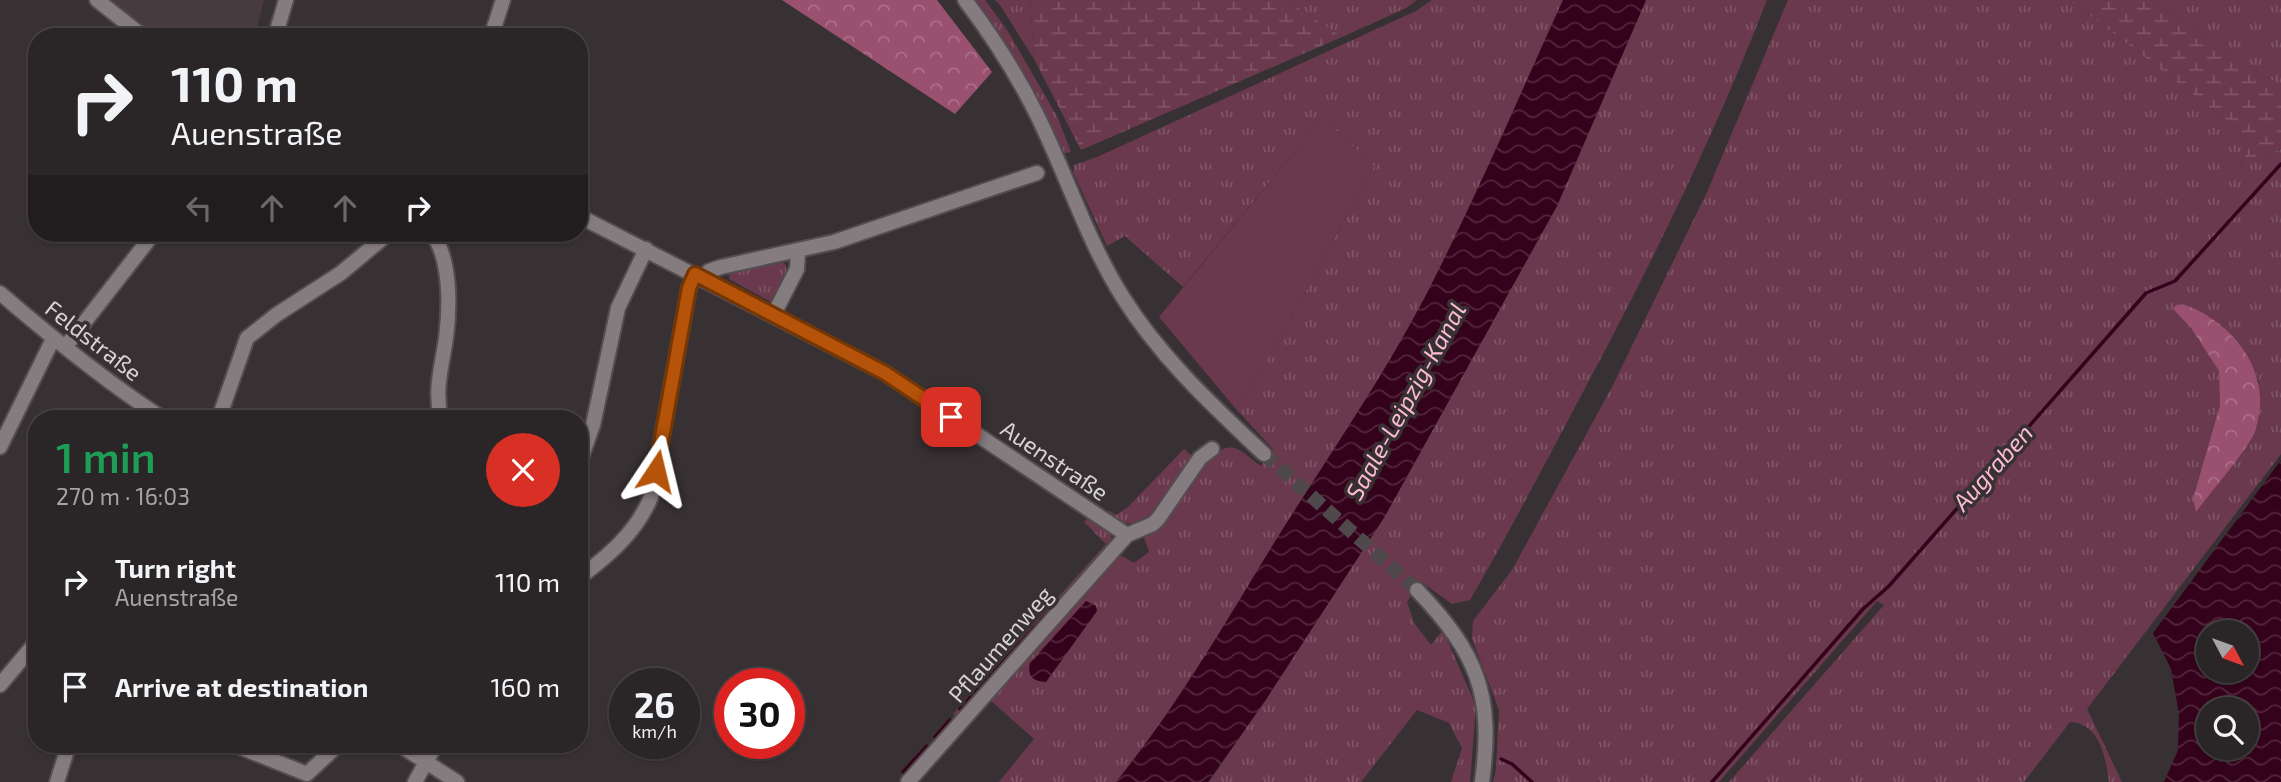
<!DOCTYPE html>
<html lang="en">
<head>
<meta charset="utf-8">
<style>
  body { margin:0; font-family:"Exo 2",sans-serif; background:#363133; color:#f1f3f6; height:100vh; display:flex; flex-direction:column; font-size:26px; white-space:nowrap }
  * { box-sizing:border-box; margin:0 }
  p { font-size:23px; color:#a5a5a7 }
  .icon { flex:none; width:38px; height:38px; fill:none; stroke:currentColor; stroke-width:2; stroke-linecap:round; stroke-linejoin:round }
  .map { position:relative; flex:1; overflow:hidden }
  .drawer { position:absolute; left:28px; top:410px; width:560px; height:343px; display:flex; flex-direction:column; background:#2a2527; border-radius:28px; box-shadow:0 2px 5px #0004,0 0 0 2px #464244 }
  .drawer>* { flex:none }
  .banner { position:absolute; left:28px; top:28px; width:560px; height:214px; border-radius:28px; box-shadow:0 2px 5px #0004,0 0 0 2px #464244; background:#2a2527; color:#f1f3f6; overflow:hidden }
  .needle { width:46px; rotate:131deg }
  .fabs { position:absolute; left:2196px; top:620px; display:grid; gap:14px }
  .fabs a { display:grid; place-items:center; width:63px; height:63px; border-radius:50%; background:#2a2527; box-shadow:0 2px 5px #0004,0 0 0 2px #464244; font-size:35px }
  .speed { position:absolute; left:609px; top:668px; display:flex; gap:14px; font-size:35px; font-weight:700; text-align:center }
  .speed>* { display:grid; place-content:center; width:91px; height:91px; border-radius:50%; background:#2a2527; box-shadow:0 2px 5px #0004,0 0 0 2px #464244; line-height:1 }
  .speed small { font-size:18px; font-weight:400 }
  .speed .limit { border:10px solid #d22; background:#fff; color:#111 }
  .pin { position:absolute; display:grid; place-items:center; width:60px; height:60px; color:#fff; margin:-30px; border-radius:14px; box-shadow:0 4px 10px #0006 }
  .me { position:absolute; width:77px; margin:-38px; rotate:10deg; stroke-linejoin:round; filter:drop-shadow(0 0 5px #0008) }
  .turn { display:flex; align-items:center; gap:24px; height:147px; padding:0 28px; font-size:32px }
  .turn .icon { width:91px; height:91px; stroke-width:2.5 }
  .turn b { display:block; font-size:49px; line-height:60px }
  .lanes { display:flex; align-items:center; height:66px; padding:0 28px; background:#0003; justify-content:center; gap:35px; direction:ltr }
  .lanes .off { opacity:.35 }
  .round { display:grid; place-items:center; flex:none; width:74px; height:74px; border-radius:37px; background:#363133 }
  .overview { display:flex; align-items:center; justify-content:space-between; height:119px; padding:0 28px }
  h1 { font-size:42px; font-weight:600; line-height:52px; color:#1e9e55 }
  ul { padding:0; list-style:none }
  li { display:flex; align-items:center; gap:21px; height:105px; padding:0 28px }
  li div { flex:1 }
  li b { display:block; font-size:26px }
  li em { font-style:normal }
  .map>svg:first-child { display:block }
</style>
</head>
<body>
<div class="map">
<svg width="2281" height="782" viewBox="0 0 2281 782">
  <defs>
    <pattern id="grass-tufts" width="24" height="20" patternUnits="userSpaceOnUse" patternTransform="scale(1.75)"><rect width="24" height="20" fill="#6a394d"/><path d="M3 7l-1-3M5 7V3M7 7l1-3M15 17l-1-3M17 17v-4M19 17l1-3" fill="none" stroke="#7f5566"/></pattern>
    <pattern id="forest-crowns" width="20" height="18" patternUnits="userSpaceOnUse" patternTransform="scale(1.75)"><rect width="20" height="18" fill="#9a506f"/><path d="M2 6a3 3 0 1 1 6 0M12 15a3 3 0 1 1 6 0" fill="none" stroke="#ac7089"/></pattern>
    <pattern id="wetland-marsh" width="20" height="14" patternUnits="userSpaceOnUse" patternTransform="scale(1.75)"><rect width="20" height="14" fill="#6a394d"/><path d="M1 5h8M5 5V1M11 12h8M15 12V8" fill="none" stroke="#7f5566"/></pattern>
    <pattern id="water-waves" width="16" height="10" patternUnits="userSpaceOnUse" patternTransform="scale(1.75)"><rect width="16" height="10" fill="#34021b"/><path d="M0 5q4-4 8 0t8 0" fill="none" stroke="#51263b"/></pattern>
  </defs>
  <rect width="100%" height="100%" fill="#383134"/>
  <path fill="#483b40" d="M101,0h163l-9,37h-106z"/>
  <path fill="url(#grass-tufts)" fill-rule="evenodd" d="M975,0h10l22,30 51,88 13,34 -9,2c-24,-54 -51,-106 -87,-154z
    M995,0h35l4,59 -34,-54z
    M1286,0h131l-11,8 -64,29z
    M1432,0h131c-45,99 -88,200 -138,297 -51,97 -115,185 -171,279 -43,71 -86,142 -138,206h-117l35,-43 -45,-40 125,-140 8,-3 12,7 15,-11 -5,-14 11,-8 50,-71c30,-21 32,-10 56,7l12,-17 -37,-40 44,-71 94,-172 -52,-48 -139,169 -58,-51 -18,10 -34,-74 1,-7 23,-8 319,-146z
    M1646,0h121c-52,134 -115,263 -183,390 -37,70 -74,141 -114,210l-18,4 -32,-23 -13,21 7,21 17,22 12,-15 33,76 -6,76h-19l11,-34 -13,-25 -32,-13 -56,72h-152l56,-81 120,-185 172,-310z
    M1788,0h282l168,129 9,20 -7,21 28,-17 13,-4v305l-194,255 35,73h-13c-3,-24 -9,-59 -39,-60l-46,60h-295l155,-177 -7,-4 -158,181h-226l3,-13 3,-59 -27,-71 1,-18 39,-51 100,-183 95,-195zM2183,304c38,14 62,41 76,78l-63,129 -3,-14 27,-92 -1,-34 -28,-43 -18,-19z
    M2151,0h130v85l-25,-14z
    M776,262l7,1 3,2 1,9 -16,28 -42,-23 1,-8z
    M1184,449l10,9 -47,64c-16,2 -31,4 -39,-12l8,5 12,-8z
    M1090,516l21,18 1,13 -154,171 -5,-4 153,-170 -22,-22z"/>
  <path fill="url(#forest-crowns)" d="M782,0h155l55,72 -37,42z
    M2183,304c46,16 87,63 75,115 -1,5 -2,11 -4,15 -13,24 -41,55 -58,78l-3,-14 27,-93 -1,-34 -28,-43 -18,-19 2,-3z"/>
  <path fill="url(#wetland-marsh)" d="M1030,0h256l56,37 -261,113 -47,-91z
    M2070,0h81l105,71 25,14v64l-13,4 -28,18 7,-22 -9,-20z"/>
  <path fill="#6a394d" d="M1322,118l52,48 -94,172 -44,71 -77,-92z"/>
  <path fill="url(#water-waves)" fill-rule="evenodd" d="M1563,0h83l-89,206 -172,310 -120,185 -57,81h-92c52,-64 95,-135 138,-206 56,-94 120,-182 171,-279 50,-97 93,-198 138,-297z
    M2281,460v322h-117l14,-32 1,-36 -8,-45 -18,-36zM2208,632h39v38h-39zM2208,709h39v38h-39z
    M1086,601l10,5 1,5 -51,71c-13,-1 -19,-5 -16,-19z"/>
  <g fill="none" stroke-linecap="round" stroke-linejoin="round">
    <path stroke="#34021b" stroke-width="3.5" d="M960,709l95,-104
      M935,737l15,-17
      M1501,759l11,5 20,18
      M903,772l24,-26
      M1712,782l151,-173 26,-23 257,-293 29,-12 106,-117"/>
    <path stroke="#50494c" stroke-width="14" stroke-dasharray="14 7" stroke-linecap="butt" d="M1264,454l153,136"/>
    <g stroke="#534d4f" stroke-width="18">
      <path id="minor" d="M97,0l47,37
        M965,0c28,37 53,76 73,117 29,59 49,123 84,179 38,61 90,109 142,158
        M275,37l11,-37
        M491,37l12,-37
        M579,216l306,157 242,162
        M432,233c19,27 18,73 14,105 -4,28 -12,52 -5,80
        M703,278l6,-7 12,-4 113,-25 203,-69
        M0,293c51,44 105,88 162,125
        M774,314l23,-45 1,-18
        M66,346l88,-113
        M219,418l28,-80 29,-23 65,-42 48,-40
        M0,447l53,-108
        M579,464l14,-39 25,-117 28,-59
        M579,578c30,-23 57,-45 72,-81l38,-209 6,-14
        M1417,590c60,63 77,104 65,192
        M0,685l37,-44
        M237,744v2l70,28 32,-30
        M398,744l59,38
        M57,782l12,-38
        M415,782l21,-38
        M908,782l219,-247 26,-11 5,-5 42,-61 12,-9"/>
    </g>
    <use href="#minor" stroke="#847c7f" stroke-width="14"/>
  </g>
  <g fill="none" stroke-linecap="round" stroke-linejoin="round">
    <g stroke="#753606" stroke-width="18">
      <path id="route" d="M656,471l33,-183 6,-14 190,99 66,44"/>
    </g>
    <use href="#route" stroke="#b45309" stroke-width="12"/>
  </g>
  <g text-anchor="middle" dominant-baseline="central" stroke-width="7" stroke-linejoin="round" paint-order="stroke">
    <g font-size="23" fill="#d8d4d5" stroke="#383134">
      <text transform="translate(94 340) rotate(38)">Feldstraße</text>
      <text transform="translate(1055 460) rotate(34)">Auenstraße</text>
      <text transform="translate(1000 644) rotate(-49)">Pflaumenweg</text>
    </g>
    <g font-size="24" font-style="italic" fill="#fdbbd3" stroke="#383134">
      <text transform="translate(1405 401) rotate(-61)">Saale-Leipzig-Kanal</text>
      <text transform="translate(1992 467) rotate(-48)">Augraben</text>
    </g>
  </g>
</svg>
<div class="fabs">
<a><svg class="needle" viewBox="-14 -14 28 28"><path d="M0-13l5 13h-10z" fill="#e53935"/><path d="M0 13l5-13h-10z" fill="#a5a5a7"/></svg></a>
<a><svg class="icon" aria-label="search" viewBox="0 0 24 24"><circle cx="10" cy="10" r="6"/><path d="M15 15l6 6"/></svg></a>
</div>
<div class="speed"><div>26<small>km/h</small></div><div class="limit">30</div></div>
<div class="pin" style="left:951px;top:417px;background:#d93025"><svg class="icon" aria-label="arrive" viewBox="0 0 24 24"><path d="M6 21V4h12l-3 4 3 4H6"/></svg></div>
<svg class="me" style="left:656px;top:471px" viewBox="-20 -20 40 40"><path d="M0-17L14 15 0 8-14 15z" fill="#b45309" stroke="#fff" stroke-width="4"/></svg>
<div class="banner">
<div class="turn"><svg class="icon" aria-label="right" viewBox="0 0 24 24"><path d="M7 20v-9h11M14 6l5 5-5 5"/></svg><div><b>110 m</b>Auenstraße</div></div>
<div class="lanes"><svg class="icon off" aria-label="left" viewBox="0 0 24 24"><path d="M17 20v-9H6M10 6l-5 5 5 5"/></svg><svg class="icon off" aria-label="ahead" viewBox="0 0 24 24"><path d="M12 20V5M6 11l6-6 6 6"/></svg><svg class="icon off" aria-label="ahead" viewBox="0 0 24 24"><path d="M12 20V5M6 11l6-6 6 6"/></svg><svg class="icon" aria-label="right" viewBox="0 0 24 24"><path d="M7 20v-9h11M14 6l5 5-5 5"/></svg></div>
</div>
<section class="drawer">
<div class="overview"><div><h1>1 min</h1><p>270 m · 16:03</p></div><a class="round" style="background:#d93025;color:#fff"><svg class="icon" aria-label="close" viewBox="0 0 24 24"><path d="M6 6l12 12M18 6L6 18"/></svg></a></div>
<ul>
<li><svg class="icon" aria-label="right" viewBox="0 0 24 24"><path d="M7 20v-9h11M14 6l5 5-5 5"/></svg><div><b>Turn right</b><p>Auenstraße</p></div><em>110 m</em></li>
<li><svg class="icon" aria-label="arrive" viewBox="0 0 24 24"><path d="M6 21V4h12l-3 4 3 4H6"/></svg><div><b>Arrive at destination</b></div><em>160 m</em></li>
</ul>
</section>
</div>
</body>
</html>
